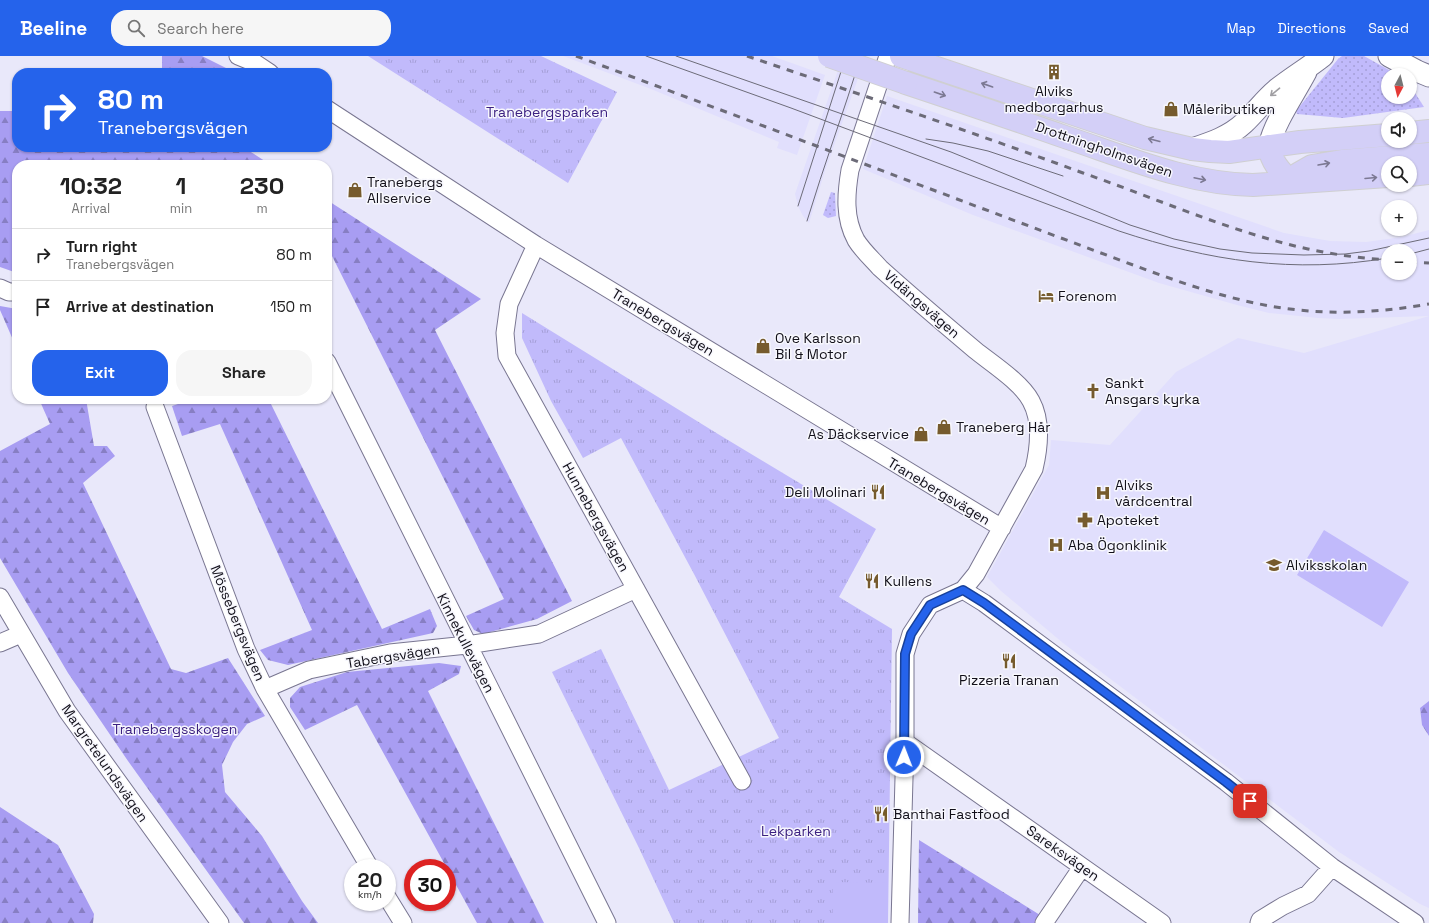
<!DOCTYPE html>
<html lang="en">
<head>
<meta charset="utf-8">
<style>
  body { margin:0; font-family:"Space Grotesk",sans-serif; background:#f6f6f6; color:#222; height:100vh; display:flex; flex-direction:column; font-size:15px; white-space:nowrap }
  * { box-sizing:border-box; margin:0 }
  p { font-size:13px; color:#767676 }
  .icon { flex:none; width:22px; height:22px; fill:none; stroke:currentColor; stroke-width:2; stroke-linecap:round; stroke-linejoin:round }
  .map { position:relative; flex:1; overflow:hidden }
  .sheet { position:absolute; left:12px; top:104px; width:320px; height:244px; display:flex; flex-direction:column; background:#fff; border-radius:16px; box-shadow:0 1px 3px #0004 }
  .sheet>* { flex:none }
  .hud { position:absolute; left:12px; top:12px; width:320px; height:84px; border-radius:16px; box-shadow:0 1px 3px #0004; background:#2563eb; color:#fff; overflow:hidden }
  .needle { width:26px; rotate:187deg }
  .tools { position:absolute; left:1381px; top:12px; display:grid; gap:8px }
  .tools a { display:grid; place-items:center; width:36px; height:36px; border-radius:50%; background:#fff; box-shadow:0 1px 3px #0004; font-size:20px }
  .speed { position:absolute; left:344px; top:803px; display:flex; gap:8px; font-size:20px; font-weight:700; text-align:center }
  .speed>* { display:grid; place-content:center; width:52px; height:52px; border-radius:50%; background:#fff; box-shadow:0 1px 3px #0004; line-height:1 }
  .speed small { font-size:10px; font-weight:400 }
  .speed .limit { border:6px solid #d22; background:#fff; color:#111 }
  .pin { position:absolute; display:grid; place-items:center; width:34px; height:34px; color:#fff; margin:-17px; border-radius:8px; box-shadow:0 2px 6px #0006 }
  .me { position:absolute; width:44px; margin:-22px; rotate:1deg; stroke-linejoin:round; filter:drop-shadow(0 0 3px #0008) }
  .turn { display:flex; align-items:center; gap:14px; height:84px; padding:0 20px; font-size:18px }
  .turn .icon { width:52px; height:52px; stroke-width:2.5 }
  .turn b { display:block; font-size:28px; line-height:34px }
  .eta { display:flex; justify-content:space-evenly; align-items:center; height:68px; text-align:center }
  .eta b { font-size:24px; font-weight:700; line-height:28px }
  .action { display:flex; gap:8px; margin-top:auto; padding:8px 20px }
  .action a { flex:1; height:46px; border-radius:16px; background:#2563eb; color:#fff; font-size:16px; font-weight:700; line-height:46px; text-align:center }
  .action a+a { background:#f6f6f6; color:#222 }
  ul { padding:0; list-style:none }
  li { display:flex; align-items:center; gap:12px; height:52px; padding:0 20px; border-top:1px solid #e0e0e0 }
  li div { flex:1 }
  li b { display:block; font-size:15px }
  li em { font-style:normal }
  header { display:flex; align-items:center; gap:24px; box-sizing:border-box; height:56px; padding:0 20px; background:#2563eb; color:#fff }
  header strong { font-size:19px }
  nav { display:flex; gap:22px; margin-inline-start:auto; font-size:14px }
  .search { width:280px; height:36px; background:#f6f6f6; display:flex; align-items:center; gap:10px; box-sizing:border-box; padding:0 14px; border-radius:16px; color:#767676; font-size:15px }
  .map>svg:first-child { display:block }
</style>
</head>
<body>
<header>
<strong>Beeline</strong>
<div class="search"><svg class="icon" aria-label="search" viewBox="0 0 24 24"><circle cx="10" cy="10" r="6"/><path d="M15 15l6 6"/></svg>Search here</div>
<nav><a>Map</a><a>Directions</a><a>Saved</a></nav>
</header>
<div class="map">
<svg width="1429" height="867" viewBox="0 0 1429 867">
  <defs>
    <pattern id="grass-dots" width="8" height="8" patternUnits="userSpaceOnUse"><rect width="8" height="8" fill="#c1bafb"/><path d="M2 2h.1M6 6h.1" fill="none" stroke="#a59fd7" stroke-width="1.8" stroke-linecap="round"/></pattern>
    <pattern id="forest-firs" width="22" height="20" patternUnits="userSpaceOnUse"><rect width="22" height="20" fill="#a89df2"/><path d="M5 1l3.5 6h-7zM16 11l3.5 6h-7z" fill="#877ec3"/></pattern>
    <pattern id="park-tufts" width="24" height="20" patternUnits="userSpaceOnUse"><rect width="24" height="20" fill="#c1bafb"/><path d="M3 7l-1-3M5 7V3M7 7l1-3M15 17l-1-3M17 17v-4M19 17l1-3" fill="none" stroke="#a59fd7"/></pattern>
  </defs>
  <rect width="100%" height="100%" fill="#e9e8fa"/>
  <path fill="#e1dffd" fill-rule="evenodd" d="M563,0h209l53,19 -28,80 -20,-7 2,-6 -128,-53z
    M843,0h23l-41,115 -16,52 -6,-7 -5,-10 -3,-12z
    M887,40l397,137 46,8 36,1 36,-5 27,-7v471l-9,7 2,17 7,11v172l-9,-4 -81,-52 -276,-209 -62,-52 -14,-14 62,-112 2,-25 59,5 66,-73 62,-34 66,15 125,-37 -91,3 -20,-1 -49,-5 -32,-8 -78,-22 -186,-68 -110,-46zM1388,195h22v22h-22z"/>
  <path fill="url(#grass-dots)" d="M1342,0h22l34,19h-10v22h22v-12l14,22 -81,11 -46,-4 -1,-3 42,-52z
    M831,136l4,1 1,23 -8,2 -5,-3z"/>
  <path fill="url(#forest-firs)" d="M162,0h40l34,17h-74z
    M0,55h17v36h226l28,18h-147l-8,-3 -1,3h-98v108l-17,-6z
    M327,144l154,99 -46,31 137,271 -35,18 -54,15 -9,-4 -8,-14 38,-17 -177,-353z
    M0,250l17,3v40l-17,-39z
    M39,343h47l8,47h13l8,10 -32,27 88,186 15,4 42,-15 37,58 -18,8 -14,18 -11,23 3,27 37,44 40,65 16,22h-74l-116,-162 -60,-88 -68,-115v-107l50,-27z
    M193,343h77l-1,1 113,229 48,-20 7,17 -4,7 -145,32 -20,-5 -8,-10 52,-20 -92,-206 -38,12 -10,-30z
    M439,607l22,3 -2,8 -31,17 116,232h-67l-120,-218 -52,25 -15,-23v-9l10,-11 47,-15z
    M1429,645v35l-7,-11 -2,-17z
    M0,751l58,38 36,69 -1,9h-93z
    M919,784l121,75 -5,8h-117z"/>
  <path fill="url(#park-tufts)" d="M368,0h173l76,36 -49,91z
    M522,257l196,121 158,95 -37,68 53,32 -4,294h-214l-35,-75 -87,-176 49,-23 68,141 110,-52 -85,-164 -73,-136 -38,20 -32,-57 -29,-63z"/>
  <path fill="#c1bafb" d="M1324,474l85,52 -27,45 -85,-52z
    M833,826l55,1v40h-55z"/>
  <g fill="none" stroke-linecap="round" stroke-linejoin="round">
    <g stroke="#797691" stroke-width="19">
      <path id="minor" d="M238,0l17,7 15,10
        M888,0l-38,114c-4,24 -6,48 6,70 6,10 16,19 24,28 31,28 63,55 95,82 16,13 46,32 56,51 11,20 8,47 3,68l-58,105 -13,16 -33,15 -19,29 -6,20v88l-5,181
        M327,53l209,136 466,283
        M536,189l-27,59 -4,29 2,23 235,425
        M0,232l9,4h8
        M327,306l280,561
        M155,351l91,242 19,40 105,179
        M963,534l21,13 242,179 106,85 83,56
        M0,541l67,114 153,212
        M0,587l21,-9
        M265,633l44,-19 81,-17 77,-8 72,-11 97,-45
        M905,686l257,181
        M387,841l16,26
        M1044,867l38,-56
        M1259,867l1,-3 23,-14 25,-12 24,-27"/>
    </g>
    <g stroke="#797691" stroke-width="23">
      <path id="tertiary" d="M1389,0l28,15 12,5
        M1269,90c6,-25 25,-51 37,-74
        M1192,93c18,-6 37,-12 52,-26 11,-10 20,-23 32,-33 15,-12 32,-22 47,-34"/>
    </g>
    <g stroke="#cfcfd1" stroke-width="24">
      <path id="primary" d="M901,0l244,82 47,11 18,2 19,1 71,-10 88,-7
        M906,27c54,18 108,36 162,55 60,20 121,46 185,47l135,-9
        M1410,77l19,-2
        M1269,90c2,16 11,25 22,36
        M1410,119l19,-2
        M1293,123l5,-5 14,-8 30,-5 87,-7"/>
    </g>
    <use href="#minor" stroke="#fff" stroke-width="17"/>
    <use href="#tertiary" stroke="#fff" stroke-width="21"/>
    <use href="#primary" stroke="#d3cff7" stroke-width="22"/>
    <path stroke="#6c6b78" stroke-width="1" d="M646,0l145,52 328,123c90,30 175,43 269,27
      M676,0l275,96 179,73 44,14 46,10 32,4 52,2 41,-1 24,-3 60,-13
      M926,83l27,4 35,8 75,25
      M798,150l48,-150
      M807,165c17,-56 37,-110 54,-165
      M1410,198l19,-5"/>
    <path stroke="#6c6b78" stroke-width="3" stroke-dasharray="7 7" stroke-linecap="butt" d="M576,0c127,47 254,95 381,143 56,21 112,42 168,63 54,20 108,40 165,47 47,6 93,3 139,-5
      M747,0c112,38 225,76 336,117 69,24 137,54 208,72 32,8 65,13 97,15
      M1410,206l19,1"/>
    <g stroke="#cfcfd1" stroke-width="24" stroke-linecap="butt">
      <path id="primary-bridge" d="M829,0l77,27"/>
    </g>
    <use href="#primary-bridge" stroke="#d3cff7" stroke-width="22"/>
  </g>
  <defs><path id="oneway-shaft" d="M-6 0H5M1.5-3L5.5 0L1.5 3" fill="none" stroke-width="1.6" stroke-linecap="round" stroke-linejoin="round"/></defs>
  <g stroke="#7c7993">
    <use href="#oneway-shaft" transform="translate(987 29) rotate(-161)"/>
    <use href="#oneway-shaft" transform="translate(940 38) rotate(19)"/>
    <use href="#oneway-shaft" transform="translate(1154 84) rotate(-166)"/>
    <use href="#oneway-shaft" transform="translate(1324 108) rotate(-10)"/>
    <use href="#oneway-shaft" transform="translate(1371 122) rotate(-5)"/>
    <use href="#oneway-shaft" transform="translate(1200 123) rotate(12)"/>
  </g>
  <use stroke="#a09fa3" href="#oneway-shaft" transform="translate(1275 36) rotate(140)"/>
  <g fill="none" stroke-linecap="round" stroke-linejoin="round">
    <g stroke="#184099" stroke-width="10">
      <path id="route" d="M904,701l1,-103 6,-20 19,-29 33,-15 21,13 242,179 24,19"/>
    </g>
    <use href="#route" stroke="#2563eb" stroke-width="7"/>
  </g>
  <defs>
    <g id="building-bare" transform="scale(1.2)"><path d="M-4-6H4V6H1V3H-1V6H-4ZM-2.5-4.3h1.7v1.8h-1.7ZM.8-4.3h1.7v1.8H.8ZM-2.5-1h1.7V.8h-1.7ZM.8-1h1.7V.8H.8Z" fill="#765b2d" stroke="#f7f7fd" stroke-width="2.5" paint-order="stroke"/></g>
    <g id="shop-bare" transform="scale(1.2)"><path d="M-5-2.5h2.3a2.7 3.5 0 0 1 5.4 0H5L5.5 6h-11ZM-1.5-2.5h3a1.5 2.3 0 0 0-3 0Z" fill="#765b2d" stroke="#f7f7fd" stroke-width="2.5" paint-order="stroke"/></g>
    <g id="hotel-bare" transform="scale(1.2)"><path d="M-6-4.5h1.5V1H6V5H4.5V3h-9V5H-6ZM-4 0a1.8 1.8 0 1 1 3.6 0ZM.5 0V-2.5h3Q6-2.5 6 0Z" fill="#765b2d" stroke="#f7f7fd" stroke-width="2.5" paint-order="stroke"/></g>
    <g id="church-bare" transform="scale(1.2)"><path d="M-1.2-6h2.4v3.5h3.3v2.4h-3.3V6h-2.4V-.1h-3.3v-2.4h3.3Z" fill="#765b2d" stroke="#f7f7fd" stroke-width="2.5" paint-order="stroke"/></g>
    <g id="restaurant-bare" transform="scale(1.2)"><path d="M-5-6h1v4h1v-4h1v4h1v-4h1v5L-1.5 .5V6h-2V.5L-5-1ZM5-6V6H3V1.5H1.5Q1.5-4 5-6Z" fill="#765b2d" stroke="#f7f7fd" stroke-width="2.5" paint-order="stroke"/></g>
    <g id="hospital-bare" transform="scale(1.2)"><path d="M-5-5h3v3.5h4V-5h3V5h-3V1.5h-4V5h-3Z" fill="#765b2d" stroke="#f7f7fd" stroke-width="2.5" paint-order="stroke"/></g>
    <g id="pharmacy-bare" transform="scale(1.2)"><path d="M-2-6h4v4h4v4h-4v4h-4v-4h-4v-4h4Z" fill="#765b2d" stroke="#f7f7fd" stroke-width="2.5" paint-order="stroke"/></g>
    <g id="school-bare" transform="scale(1.2)"><path d="M0-5L7-2L0 1L-7-2ZM-4 1L0 2.5L4 1V4Q0 6-4 4Z" fill="#765b2d" stroke="#f7f7fd" stroke-width="2.5" paint-order="stroke"/></g>
  </defs>
  <g fill-rule="evenodd">
    <use href="#building-bare" x="1054" y="16"/>
    <use href="#shop-bare" x="1171" y="53"/>
    <use href="#shop-bare" x="355" y="134"/>
    <use href="#hotel-bare" x="1046" y="240"/>
    <use href="#shop-bare" x="763" y="290"/>
    <use href="#church-bare" x="1093" y="335"/>
    <use href="#shop-bare" x="944" y="371"/>
    <use href="#shop-bare" x="921" y="378"/>
    <use href="#restaurant-bare" x="878" y="436"/>
    <use href="#hospital-bare" x="1103" y="437"/>
    <use href="#pharmacy-bare" x="1085" y="464"/>
    <use href="#hospital-bare" x="1056" y="489"/>
    <use href="#school-bare" x="1274" y="509"/>
    <use href="#restaurant-bare" x="872" y="525"/>
    <use href="#restaurant-bare" x="1009" y="605"/>
    <use href="#restaurant-bare" x="881" y="758"/>
  </g>
  <g text-anchor="middle" dominant-baseline="central" stroke-width="3" stroke-linejoin="round" paint-order="stroke">
    <g font-size="14" fill="#110f19" stroke="#f7f7fd" text-anchor="start">
      <text x="1054" y="35" text-anchor="middle">Alviks<tspan x="1054" dy="16">medborgarhus</tspan></text>
      <text x="1183" y="53">Måleributiken</text>
      <text x="367" y="126">Tranebergs<tspan x="367" dy="16">Allservice</tspan></text>
      <text x="1058" y="240">Forenom</text>
      <text x="775" y="282">Ove Karlsson<tspan x="775" dy="16">Bil &amp; Motor</tspan></text>
      <text x="1105" y="327">Sankt<tspan x="1105" dy="16">Ansgars kyrka</tspan></text>
      <text x="956" y="371">Traneberg Hår</text>
      <text x="909" y="378" text-anchor="end">As Däckservice</text>
      <text x="1115" y="429">Alviks<tspan x="1115" dy="16">vårdcentral</tspan></text>
      <text x="866" y="436" text-anchor="end">Deli Molinari</text>
      <text x="1097" y="464">Apoteket</text>
      <text x="1068" y="489">Aba Ögonklinik</text>
      <text x="1286" y="509">Alviksskolan</text>
      <text x="884" y="525">Kullens</text>
      <text x="1009" y="624" text-anchor="middle">Pizzeria Tranan</text>
      <text x="893" y="758">Banthai Fastfood</text>
    </g>
    <g font-size="14" fill="#3c2181" stroke="#f7f7fd">
      <text x="547" y="56">Tranebergsparken</text>
      <text x="175" y="673">Tranebergsskogen</text>
      <text x="796" y="775">Lekparken</text>
    </g>
    <g font-size="14" fill="#110f19" stroke="#f7f7fd">
      <text transform="translate(1104 93) rotate(19)">Drottningholmsvägen</text>
      <text transform="translate(922 248) rotate(41)">Vidängsvägen</text>
      <text transform="translate(663 266) rotate(31)">Tranebergsvägen</text>
      <text transform="translate(939 435) rotate(31)">Tranebergsvägen</text>
      <text transform="translate(596 461) rotate(61)">Hunnebergsvägen</text>
      <text transform="translate(238 567) rotate(68)">Mössebergsvägen</text>
      <text transform="translate(466 587) rotate(63)">Kinnekullevägen</text>
      <text transform="translate(393 600) rotate(-9)">Tabergsvägen</text>
      <text transform="translate(105 707) rotate(55)">Margretelundsvägen</text>
      <text transform="translate(1063 797) rotate(35)">Sareksvägen</text>
    </g>
  </g>
</svg>
<div class="tools">
<a><svg class="needle" viewBox="-14 -14 28 28"><path d="M0-13l5 13h-10z" fill="#e53935"/><path d="M0 13l5-13h-10z" fill="#767676"/></svg></a>
<a><svg class="icon" aria-label="sound" viewBox="0 0 24 24"><path d="M4 9h4l5-4v14l-5-4H4zM17 9q2 3 0 6"/></svg></a>
<a><svg class="icon" aria-label="search" viewBox="0 0 24 24"><circle cx="10" cy="10" r="6"/><path d="M15 15l6 6"/></svg></a>
<a>+</a>
<a>−</a>
</div>
<div class="speed"><div>20<small>km/h</small></div><div class="limit">30</div></div>
<div class="pin" style="left:1250px;top:745px;background:#d93025"><svg class="icon" aria-label="arrive" viewBox="0 0 24 24"><path d="M6 21V4h12l-3 4 3 4H6"/></svg></div>
<svg class="me" style="left:904px;top:701px" viewBox="-20 -20 40 40"><circle r="17" fill="#2563eb" stroke="#fff" stroke-width="3"/><path d="M0-11L8 9 0 5-8 9z" fill="#fff"/></svg>
<div class="hud">
<div class="turn"><svg class="icon" aria-label="right" viewBox="0 0 24 24"><path d="M7 20v-9h11M14 6l5 5-5 5"/></svg><div><b>80 m</b>Tranebergsvägen</div></div>
</div>
<section class="sheet">
<div class="eta">
<div><b>10:32</b><p>Arrival</p></div>
<div><b>1</b><p>min</p></div>
<div><b>230</b><p>m</p></div>
</div>
<ul>
<li><svg class="icon" aria-label="right" viewBox="0 0 24 24"><path d="M7 20v-9h11M14 6l5 5-5 5"/></svg><div><b>Turn right</b><p>Tranebergsvägen</p></div><em>80 m</em></li>
<li><svg class="icon" aria-label="arrive" viewBox="0 0 24 24"><path d="M6 21V4h12l-3 4 3 4H6"/></svg><div><b>Arrive at destination</b></div><em>150 m</em></li>
</ul>
<div class="action"><a>Exit</a><a>Share</a></div>
</section>
</div>
</body>
</html>
